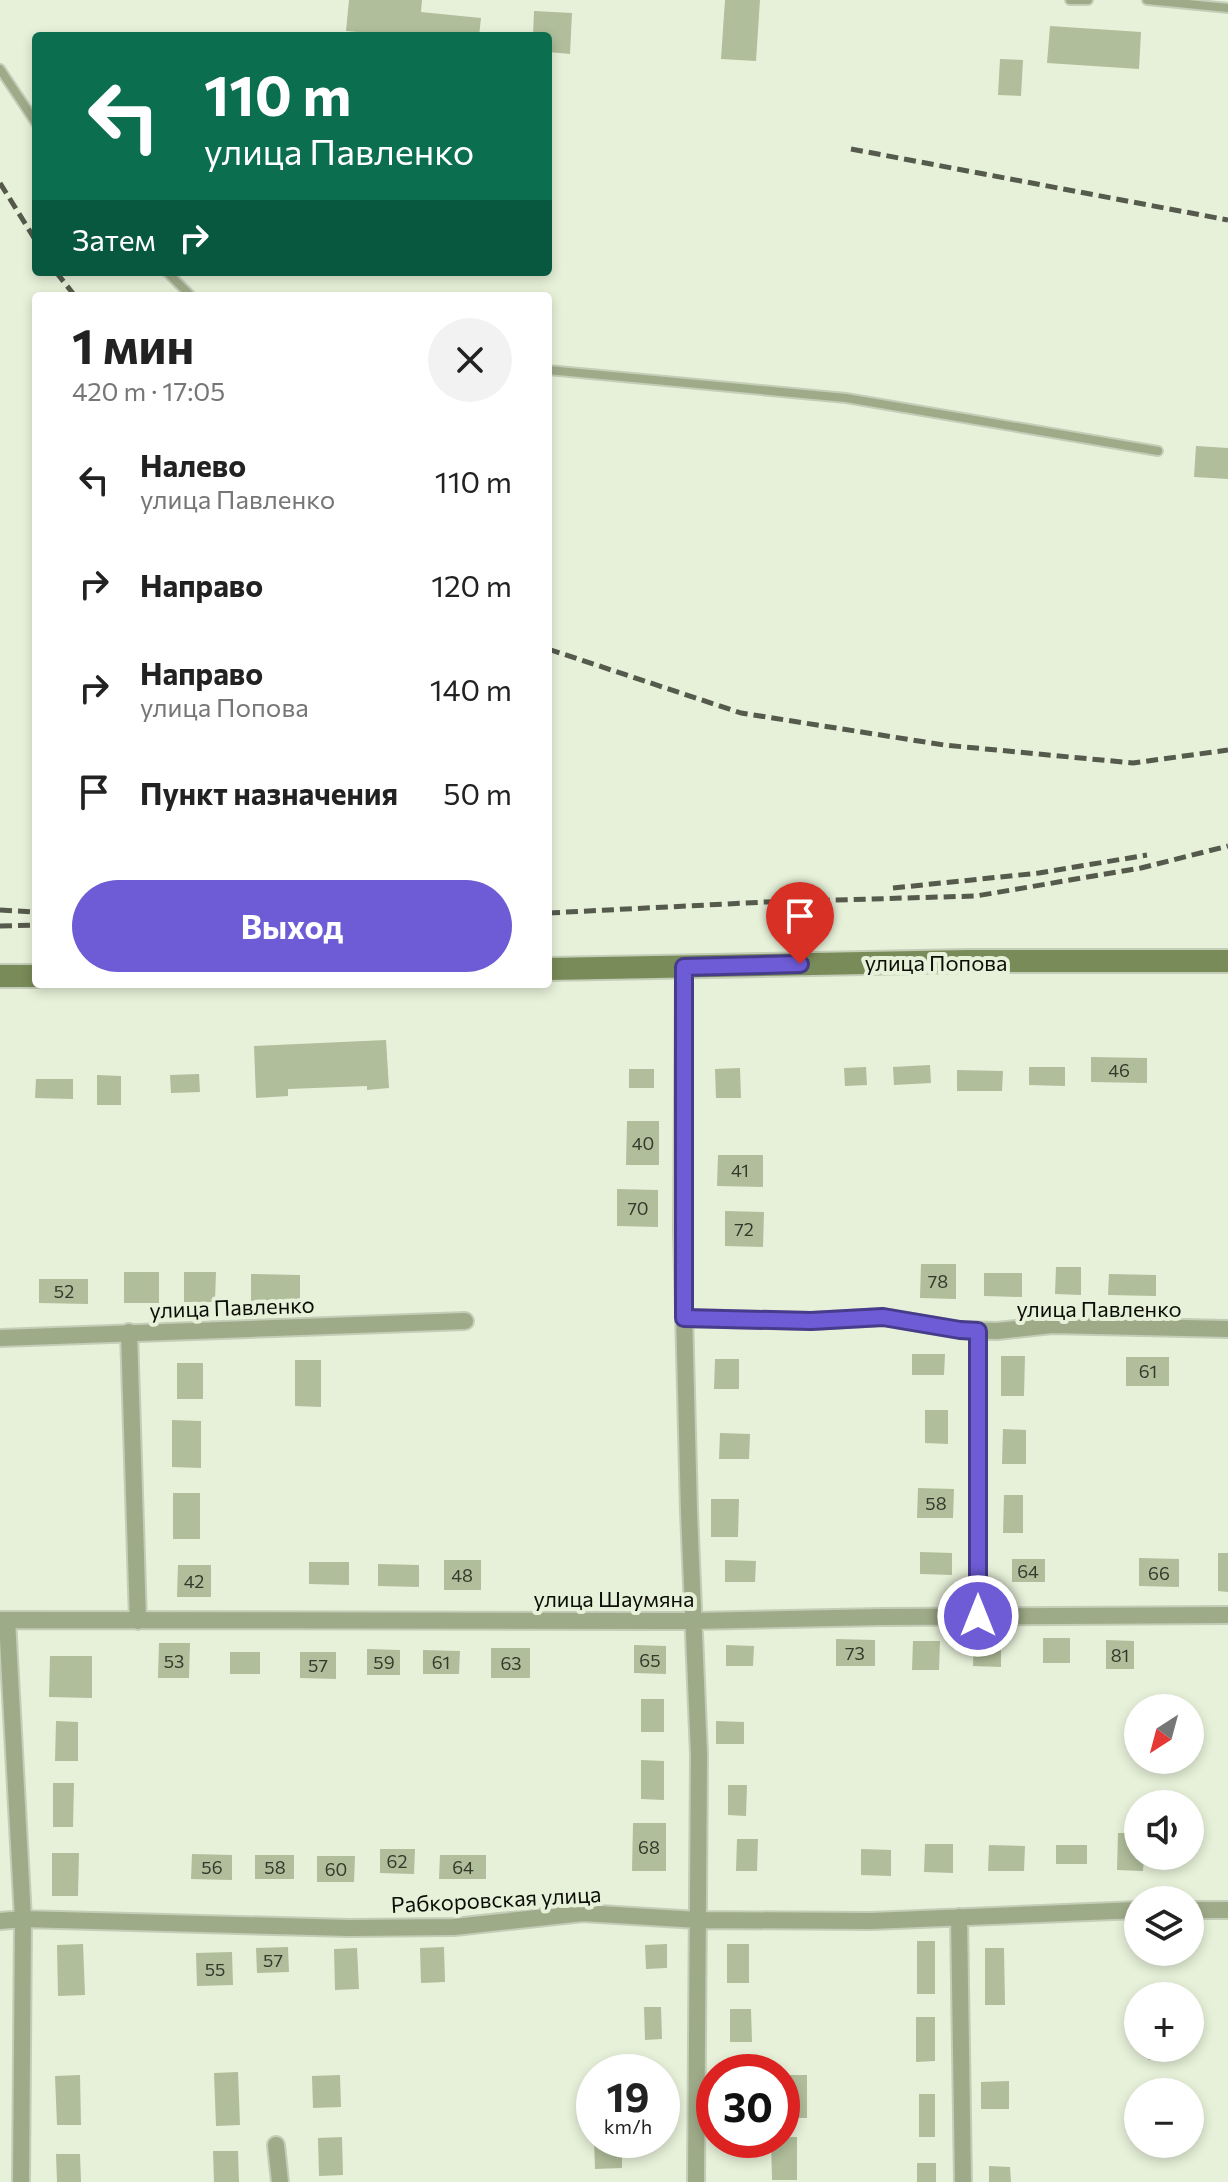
<!DOCTYPE html>
<html lang="ru">
<head>
<meta charset="utf-8">
<style>
  body { margin:0; font-family:Commissioner,sans-serif; background:#f2f2f2; color:#222; height:100vh; display:flex; flex-direction:column; font-size:30px; white-space:nowrap }
  * { box-sizing:border-box; margin:0 }
  p { font-size:26px; color:#767676 }
  .icon { flex:none; width:44px; height:44px; fill:none; stroke:currentColor; stroke-width:2; stroke-linecap:round; stroke-linejoin:round }
  .map { position:relative; flex:1; overflow:hidden }
  .sheet { position:absolute; left:32px; top:292px; width:520px; height:696px; display:flex; flex-direction:column; background:#fff; border-radius:8px; box-shadow:0 4px 12px #0003 }
  .sheet>* { flex:none }
  .top-card { position:absolute; left:32px; top:32px; width:520px; height:244px; border-radius:8px; box-shadow:0 4px 12px #0003; background:#0b6e4f; color:#fff; overflow:hidden }
  .needle { width:52px; rotate:216deg }
  .buttons { position:absolute; left:1124px; top:1694px; display:grid; gap:16px }
  .buttons a { display:grid; place-items:center; width:80px; height:80px; border-radius:50%; background:#fff; box-shadow:0 4px 12px #0003; font-size:40px }
  .speed { position:absolute; left:576px; top:2054px; display:flex; gap:16px; font-size:40px; font-weight:700; text-align:center }
  .speed>* { display:grid; place-content:center; width:104px; height:104px; border-radius:50%; background:#fff; box-shadow:0 4px 12px #0003; line-height:1 }
  .speed small { font-size:20px; font-weight:400 }
  .speed .limit { border:12px solid #d22; background:#fff; color:#111 }
  .pin { position:absolute; display:grid; place-items:center; width:68px; height:68px; color:#fff; margin:-82px -34px; border-radius:50% 50% 50% 0; rotate:-45deg; box-shadow:0 0 8px #0007 }
  .pin .icon { rotate:45deg }
  .me { position:absolute; width:88px; margin:-44px; rotate:0deg; stroke-linejoin:round; filter:drop-shadow(0 0 6px #0008) }
  .turn { display:flex; align-items:center; gap:28px; height:168px; padding:0 40px; font-size:36px }
  .turn .icon { width:104px; height:104px; stroke-width:2.5 }
  .turn b { display:block; font-size:56px; line-height:68px }
  .then { display:flex; align-items:center; height:76px; padding:0 40px; background:#0003; gap:16px; font-size:30px }
  .round { display:grid; place-items:center; flex:none; width:84px; height:84px; border-radius:42px; background:#f2f2f2 }
  .headline { display:flex; align-items:center; justify-content:space-between; height:136px; padding:0 40px }
  h1 { font-size:48px; font-weight:700; line-height:60px }
  .action { display:flex; gap:16px; margin-top:auto; padding:16px 40px }
  .action a { flex:1; height:92px; border-radius:48px; background:#6d5cd6; color:#fff; font-size:32px; font-weight:700; line-height:92px; text-align:center }
  ul { padding:0; list-style:none }
  li { display:flex; align-items:center; gap:24px; height:104px; padding:0 40px }
  li div { flex:1 }
  li b { display:block; font-size:30px }
  li em { font-style:normal }
  .map>svg:first-child { display:block }
</style>
</head>
<body>
<div class="map">
<svg width="1228" height="2182" viewBox="0 0 1228 2182">
  <rect width="100%" height="100%" fill="#e7f1d9"/>
  <path fill="#b0be9b" d="M349,0h73l-1,12 60,6 -2,18h-77l-56,-5z
    M725,0h35l-4,61 -35,-2z
    M534,11l38,2 -2,41 -22,-2v-16h-15z
    M1050,26l91,6 -2,37 -92,-6z
    M1000,59l23,1 -2,36 -23,-1z
    M1196,446l32,2v31l-34,-2z
    M386,1040l3,48 -22,2v-4l-79,3v7l-32,2 -2,-52z
    M1091,1057l56,1v25l-56,-1z
    M930,1065l1,18 -37,2 -1,-18z
    M866,1067l1,18 -22,1 -1,-18z
    M1029,1067h36v19l-36,-1z
    M740,1068l1,30h-25l-1,-29z
    M629,1069h25v19h-25z
    M957,1070l46,1 -1,20h-45z
    M199,1074l1,18 -29,1 -1,-18z
    M97,1075l24,1v29h-24z
    M36,1079h37v20l-38,-1z
    M627,1121h32v44h-33z
    M718,1155h45v32l-46,-1z
    M617,1189l41,1v37l-41,-1z
    M725,1211l39,1 -1,35 -38,-1z
    M921,1264h35v35l-36,-1z
    M1056,1267h25v28l-26,-1z
    M124,1272h35v31h-35z
    M184,1272h32l-1,30h-31z
    M984,1273h38v24l-38,-1z
    M251,1274l49,1v33l-49,-1z
    M1109,1274l47,1v21l-48,-1z
    M39,1279h49v25l-49,-1z
    M912,1354h33l-1,21h-32z
    M1001,1356h24l-1,40h-23z
    M1126,1357h43v29h-43z
    M715,1359h24v30h-25z
    M295,1360h26v47l-26,-1z
    M177,1363h26v36h-26z
    M925,1410h23v34l-23,-1z
    M172,1420l29,1v47l-29,-1z
    M1003,1429l23,1v34h-24z
    M720,1433l30,1 -1,25h-30z
    M918,1488l36,1 -1,29h-36z
    M173,1493h27v46h-27z
    M1004,1495h19v38h-20z
    M711,1499h28l-1,38h-27z
    M920,1552l32,1v22l-32,-1z
    M1218,1553h10v39l-10,-1z
    M1139,1558l40,1v28l-40,-1z
    M1012,1559h33v23h-33z
    M444,1560h37v30h-37z
    M725,1560l31,1 -1,21h-30z
    M309,1562h40v23l-40,-1z
    M378,1564l41,1v22l-41,-1z
    M178,1565h33v32h-34z
    M1043,1638h27v25h-27z
    M836,1639l39,1v26h-39z
    M1106,1640l28,1v28h-28z
    M913,1641h27l-1,29h-27z
    M974,1642l27,1v24l-28,-1z
    M159,1643h31l-1,35h-31z
    M634,1645l32,1v28l-32,-1z
    M726,1645l28,1 -1,20h-27z
    M491,1648h39v30h-39z
    M367,1649l33,1v25h-33z
    M423,1650l37,1 -1,23h-36z
    M230,1652h30v22h-30z
    M300,1652h36v27l-36,-1z
    M50,1656h42v42l-43,-1z
    M641,1699h23v33h-23z
    M56,1721l22,1v39h-23z
    M716,1721l28,1v22h-28z
    M641,1760l23,1v39l-23,-1z
    M53,1783h21l-1,44h-20z
    M728,1785h19l-1,31 -18,-1z
    M633,1823h33v48h-34z
    M1118,1833h20v23h6l-1,15 -26,-1z
    M737,1839h21l-1,32h-21z
    M925,1844h28v29l-29,-1z
    M989,1845l36,1 -1,25h-36z
    M1056,1845h31v19h-31z
    M380,1849h35l-1,25 -34,-1z
    M861,1849l30,1v26l-30,-1z
    M52,1853h27l-1,43h-26z
    M192,1854l40,1v25l-41,-1z
    M255,1855h39v24h-39z
    M440,1855h46v24h-47z
    M317,1856h38l-1,26h-37z
    M917,1941h18v53h-18z
    M83,1944l2,51 -27,1 -1,-51z
    M667,1944v24l-21,1 -1,-24z
    M727,1944h22v39h-22z
    M288,1947l1,25 -32,1 -1,-25z
    M444,1947l1,35 -24,1 -1,-35z
    M357,1948l2,41 -24,1 -1,-41z
    M985,1948h19l1,57h-20z
    M232,1952l1,33 -36,1 -1,-33z
    M644,2007h17l1,32 -17,1z
    M730,2009h21l1,33h-22z
    M916,2017h19v44l-19,1z
    M1148,2048h20v12h-20z
    M238,2072l2,53 -24,1 -2,-53z
    M80,2075l1,50h-24l-2,-49z
    M340,2075l1,32 -28,1 -1,-32z
    M782,2075h25v43h-25z
    M1009,2081v28h-28v-27z
    M919,2094h16v43h-16z
    M342,2137l1,38 -24,1 -1,-38z
    M782,2137h15v43h-25l-1,-40h11z
    M594,2140h28v28l-27,1z
    M213,2151h25l1,31h-25z
    M56,2154h24l1,28h-24z
    M917,2163h19v19h-19z
    M989,2166l21,1 1,15h-22z"/>
  <g fill="none" stroke-linecap="round" stroke-linejoin="round">
    <g stroke="#c4cdb7" stroke-width="12">
      <path id="service" d="M1070,0h18
        M1147,0l81,8
        M0,69l36,54
        M167,272l24,24
        M548,370l298,28 312,53"/>
    </g>
    <g stroke="#c4cdb7" stroke-width="20">
      <path id="minor" d="M684,967l-2,264 7,281 10,243 -3,427
        M684,1318l127,3 72,-4 77,13 37,1 55,-6 176,4
        M978,1331v285
        M129,1332l9,289
        M0,1338l465,-17
        M0,1620l693,1 189,-4 346,-2
        M7,1620l16,299 -2,263
        M1190,1910h38
        M959,1917l4,265
        M0,1921l23,-2 326,9 105,-1 129,-14 115,7 173,1 267,-11
        M276,2145l4,37"/>
    </g>
    <g stroke="#c4cdb7" stroke-width="26">
      <path id="secondary" d="M548,969l420,-8h260
        M0,976h36"/>
    </g>
    <use href="#service" stroke="#9eab89" stroke-width="8"/>
    <use href="#minor" stroke="#9eab89" stroke-width="16"/>
    <use href="#secondary" stroke="#798b58" stroke-width="22"/>
    <path stroke="#555a4d" stroke-width="5" stroke-dasharray="12 6" stroke-linecap="butt" d="M851,149l377,71
      M0,183l36,58
      M56,272l19,24
      M548,649l193,64 203,32 189,18 95,-13
      M893,888l146,-15 108,-18
      M0,910l36,2
      M548,913l218,-11 210,-6 165,-28 87,-22
      M0,926l36,-1"/>
  </g>
  <g fill="none" stroke-linecap="round" stroke-linejoin="round">
    <g stroke="#473c8b" stroke-width="20">
      <path id="route" d="M800,964l-116,3v351l127,3 72,-4 77,13 18,1v285"/>
    </g>
    <use href="#route" stroke="#6d5cd6" stroke-width="14"/>
  </g>
  <g text-anchor="middle" dominant-baseline="central" stroke-width="8" stroke-linejoin="round" paint-order="stroke">
    <g font-size="18" fill="#34392b">
      <text x="1119" y="1070">46</text>
      <text x="643" y="1143">40</text>
      <text x="740" y="1170">41</text>
      <text x="638" y="1208">70</text>
      <text x="744" y="1229">72</text>
      <text x="938" y="1281">78</text>
      <text x="64" y="1291">52</text>
      <text x="1148" y="1371">61</text>
      <text x="936" y="1503">58</text>
      <text x="1028" y="1571">64</text>
      <text x="1159" y="1573">66</text>
      <text x="462" y="1575">48</text>
      <text x="194" y="1581">42</text>
      <text x="855" y="1653">73</text>
      <text x="1120" y="1655">81</text>
      <text x="650" y="1660">65</text>
      <text x="174" y="1661">53</text>
      <text x="384" y="1662">59</text>
      <text x="441" y="1662">61</text>
      <text x="511" y="1663">63</text>
      <text x="318" y="1665">57</text>
      <text x="649" y="1847">68</text>
      <text x="397" y="1861">62</text>
      <text x="212" y="1867">56</text>
      <text x="275" y="1867">58</text>
      <text x="463" y="1867">64</text>
      <text x="336" y="1869">60</text>
      <text x="273" y="1960">57</text>
      <text x="215" y="1969">55</text>
    </g>
    <g font-size="22" fill="#0b0d06" stroke="#e7f1d9">
      <text x="936" y="962">улица Попова</text>
      <text transform="translate(232 1307) rotate(-2)">улица Павленко</text>
      <text x="1099" y="1308">улица Павленко</text>
      <text x="614" y="1598">улица Шаумяна</text>
      <text transform="translate(496 1899) rotate(-3)">Рабкоровская улица</text>
    </g>
  </g>
</svg>
<div class="buttons">
<a><svg class="needle" viewBox="-14 -14 28 28"><path d="M0-13l5 13h-10z" fill="#e53935"/><path d="M0 13l5-13h-10z" fill="#767676"/></svg></a>
<a><svg class="icon" aria-label="sound" viewBox="0 0 24 24"><path d="M4 9h4l5-4v14l-5-4H4zM17 9q2 3 0 6"/></svg></a>
<a><svg class="icon" aria-label="layers" viewBox="0 0 24 24"><path d="M12 4l9 5-9 5-9-5zM3 14l9 5 9-5"/></svg></a>
<a>+</a>
<a>−</a>
</div>
<div class="speed"><div>19<small>km/h</small></div><div class="limit">30</div></div>
<div class="pin" style="left:800px;top:964px;background:#d93025"><svg class="icon" aria-label="arrive" viewBox="0 0 24 24"><path d="M6 21V4h12l-3 4 3 4H6"/></svg></div>
<svg class="me" style="left:978px;top:1616px" viewBox="-20 -20 40 40"><circle r="17" fill="#6d5cd6" stroke="#fff" stroke-width="3"/><path d="M0-11L8 9 0 5-8 9z" fill="#fff"/></svg>
<div class="top-card">
<div class="turn"><svg class="icon" aria-label="left" viewBox="0 0 24 24"><path d="M17 20v-9H6M10 6l-5 5 5 5"/></svg><div><b>110 m</b>улица Павленко</div></div>
<div class="then">Затем<svg class="icon" aria-label="right" viewBox="0 0 24 24"><path d="M7 20v-9h11M14 6l5 5-5 5"/></svg></div>
</div>
<section class="sheet">
<div class="headline"><div><h1>1 мин</h1><p>420 m · 17:05</p></div><a class="round"><svg class="icon" aria-label="close" viewBox="0 0 24 24"><path d="M6 6l12 12M18 6L6 18"/></svg></a></div>
<ul>
<li><svg class="icon" aria-label="left" viewBox="0 0 24 24"><path d="M17 20v-9H6M10 6l-5 5 5 5"/></svg><div><b>Налево</b><p>улица Павленко</p></div><em>110 m</em></li>
<li><svg class="icon" aria-label="right" viewBox="0 0 24 24"><path d="M7 20v-9h11M14 6l5 5-5 5"/></svg><div><b>Направо</b></div><em>120 m</em></li>
<li><svg class="icon" aria-label="right" viewBox="0 0 24 24"><path d="M7 20v-9h11M14 6l5 5-5 5"/></svg><div><b>Направо</b><p>улица Попова</p></div><em>140 m</em></li>
<li><svg class="icon" aria-label="arrive" viewBox="0 0 24 24"><path d="M6 21V4h12l-3 4 3 4H6"/></svg><div><b>Пункт назначения</b></div><em>50 m</em></li>
</ul>
<div class="action"><a>Выход</a></div>
</section>
</div>
</body>
</html>
